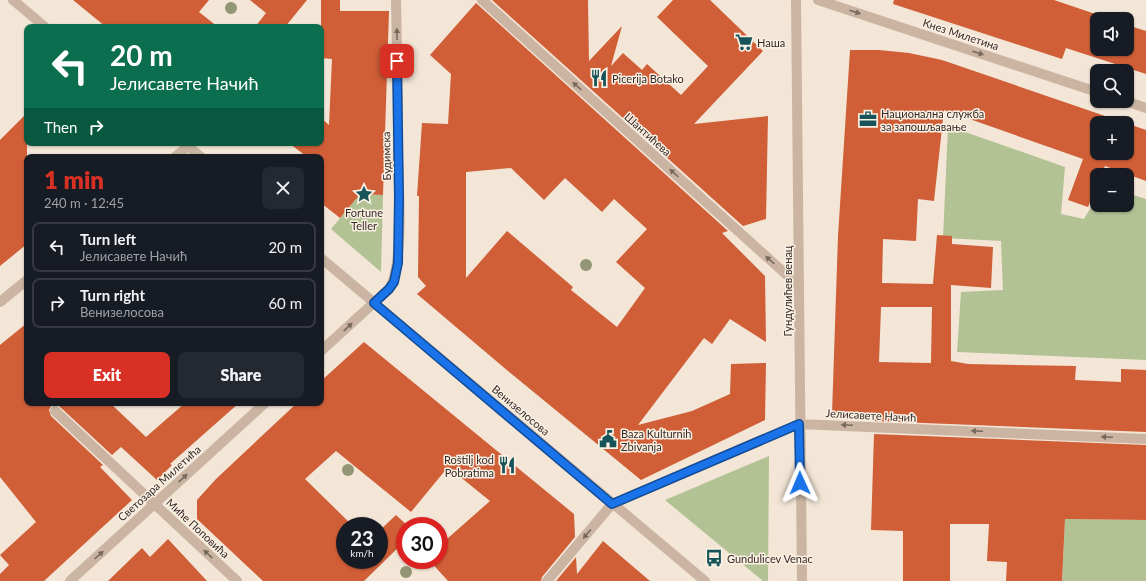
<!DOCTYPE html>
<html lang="en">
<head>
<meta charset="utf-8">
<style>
  body { margin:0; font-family:Lato,sans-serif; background:#242831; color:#f1f3f6; height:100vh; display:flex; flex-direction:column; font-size:15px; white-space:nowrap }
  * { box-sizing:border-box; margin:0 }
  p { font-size:13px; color:#9ea1a6 }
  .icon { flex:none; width:22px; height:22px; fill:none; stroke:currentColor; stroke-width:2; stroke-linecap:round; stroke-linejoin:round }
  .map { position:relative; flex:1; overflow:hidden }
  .details { position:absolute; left:24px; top:154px; width:300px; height:252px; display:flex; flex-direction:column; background:#171b24; border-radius:8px; box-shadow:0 1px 3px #0004 }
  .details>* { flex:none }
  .guide { position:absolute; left:24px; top:24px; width:300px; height:122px; border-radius:8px; box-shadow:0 1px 3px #0004; background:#0b6e4f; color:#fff; overflow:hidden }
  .fabs { position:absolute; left:1090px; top:12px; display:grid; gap:8px }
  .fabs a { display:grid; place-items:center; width:44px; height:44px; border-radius:8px; background:#171b24; box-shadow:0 1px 3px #0004; font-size:20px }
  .speed { position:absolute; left:336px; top:517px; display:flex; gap:8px; font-size:20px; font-weight:700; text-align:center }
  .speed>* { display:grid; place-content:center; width:52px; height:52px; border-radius:50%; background:#171b24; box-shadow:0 1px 3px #0004; line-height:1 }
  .speed small { font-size:10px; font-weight:400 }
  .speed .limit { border:6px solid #d22; background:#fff; color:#111 }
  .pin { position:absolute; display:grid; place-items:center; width:34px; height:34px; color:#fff; margin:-17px; border-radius:8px; box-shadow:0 2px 6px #0006 }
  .me { position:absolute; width:44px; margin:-22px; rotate:359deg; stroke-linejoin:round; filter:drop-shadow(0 0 3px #0008) }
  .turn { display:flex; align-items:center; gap:14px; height:84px; padding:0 20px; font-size:18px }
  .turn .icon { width:52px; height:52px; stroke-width:2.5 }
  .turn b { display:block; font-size:28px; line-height:34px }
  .then { display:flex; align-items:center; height:38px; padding:0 20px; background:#0003; gap:8px; font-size:15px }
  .round { display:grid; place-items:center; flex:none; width:42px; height:42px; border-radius:8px; background:#242831 }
  .headline { display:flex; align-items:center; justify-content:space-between; height:68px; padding:0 20px }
  h1 { font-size:24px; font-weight:800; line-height:30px; color:#d93025 }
  .cta { display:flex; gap:8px; margin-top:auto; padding:8px 20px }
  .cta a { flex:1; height:46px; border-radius:8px; background:#d93025; color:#fff; font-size:16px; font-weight:800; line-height:46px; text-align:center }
  .cta a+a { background:#242831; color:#f1f3f6 }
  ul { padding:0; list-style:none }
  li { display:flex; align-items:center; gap:12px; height:50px; margin:0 8px 6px; padding:0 12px; border:2px solid #363941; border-radius:8px }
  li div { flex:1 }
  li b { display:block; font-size:15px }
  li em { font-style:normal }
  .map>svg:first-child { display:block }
</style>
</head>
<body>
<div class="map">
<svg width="1146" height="581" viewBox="0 0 1146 581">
  <rect width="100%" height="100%" fill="#f3e6d6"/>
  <path fill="#b3c295" d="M948,126l117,41 -4,47 23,5 13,-22v8h30v-12l19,6v161l-189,-8 4,-60 42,-2 -2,-49 -58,-3z
    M347,194l36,1 -2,77 -50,-43 24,-29z
    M769,456l-1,125h-5l-98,-81z
    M1065,519l81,1v61h-84z"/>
  <path fill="#d05e37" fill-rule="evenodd" d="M73,0h136l-10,12 19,15h-112z
    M250,0h57l-22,27h-30l11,-14z
    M321,0h19v11h49l-6,184 -23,-1 -20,24 -19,-15v-46h-14l-18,-14h32v-25l8,7 3,-66 -11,-1z
    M492,0h96l1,61 33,-35 -11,40 12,-13 19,17 5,-6 34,31 27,-29 -51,-49 16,-17h37l53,51 -69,73 74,-8 -2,103 -23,7z
    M894,0h160l56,19h-13v30h30v-24l19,6v43l-80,-26 -4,11 -169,-55z
    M476,3l252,228 -6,2 43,43 1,66 -36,-23 -18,25 -8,-6 -66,87 54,-14 38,-17 1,-30 35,-1 -1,57 -124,60 -133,-109 -91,-77 9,-8 -8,-9 1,-81h-2l5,-73 26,1 3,-50 -21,-19zM511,168l33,32 21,-22 37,34 12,-13 33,30 -31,33 29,26 -28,39 -46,-37 2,-3 -66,-56 -41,47v-106z
    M850,50h29l30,3 33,7 204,70v51l-41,-15 -4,9h-4v10l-9,22 -20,-7 15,-41 -139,-49 -10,91 -16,-2 -2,42 -33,-2 -1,44 51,1 4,-49 15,1v8l41,3 -2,41 -40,-3v76l17,3 108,2 -1,14 46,2v-13l25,1v62l-272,-11v-4l-42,-3 6,-178zM1097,123h30v30h-30zM881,307h51l-1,56 -52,-1z
    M27,113v131l-27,22v-126z
    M27,323v80h83l36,34 39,-34h54l-69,61 2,1 -15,15 -36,-33 -9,8 -53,-49 -3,-1 -5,1 -2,4 2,6 52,49 -3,2 32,33 -88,81h-44v-7l9,-9 -9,-10 36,-33 -36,-45v-132z
    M364,342l210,172 1,23 -33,40 -1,4h-93l-19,-21h10v-14l51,-45 -42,-34 -37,45 -75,-61 -31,28 48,47h-8v34h34v-29l17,-16 12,11h-3v15l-41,40h-101l-66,-62v-19l19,-21 81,-76h24v-22z
    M874,434l272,11v75l-81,-1 -3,62h-56l1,-19 -20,-1 2,-37h-39v57h-47v-50l-32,-1z
    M168,539l39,42h-99l34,-33 8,9z
    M603,541l47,40h-94l20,-24 1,17z"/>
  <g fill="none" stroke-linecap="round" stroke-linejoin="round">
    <path stroke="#cbb5a2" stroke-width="10" d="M482,0l317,286
      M796,0l6,581
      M818,0l279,92
      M1126,101l20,7
      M175,157l13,-11
      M0,302l27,-22
      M321,351l68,-62c15,-24 10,-99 9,-130 0,-53 -1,-106 -2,-159
      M55,411l182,170
      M70,581l195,-178
      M547,581l65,-77 187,-80 347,15"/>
    <path stroke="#cbb5a2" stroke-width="10" d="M13,0l32,27
      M184,143l17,14
      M321,258l384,323"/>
  </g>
  <g fill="#939676">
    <circle cx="231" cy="8" r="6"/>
    <circle cx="586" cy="265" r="6"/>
    <circle cx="348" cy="470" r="6"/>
    <circle cx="406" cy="572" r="6"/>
  </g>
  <defs><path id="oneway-solid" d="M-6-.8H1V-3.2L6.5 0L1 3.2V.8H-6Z"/></defs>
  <g fill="#78695d">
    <use href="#oneway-solid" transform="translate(855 12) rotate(18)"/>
    <use href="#oneway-solid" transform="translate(397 34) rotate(-91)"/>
    <use href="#oneway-solid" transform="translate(978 53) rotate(18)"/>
    <use href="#oneway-solid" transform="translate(577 86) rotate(-138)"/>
    <use href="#oneway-solid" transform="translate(674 173) rotate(-138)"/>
    <use href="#oneway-solid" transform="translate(770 260) rotate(-138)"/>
    <use href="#oneway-solid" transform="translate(348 327) rotate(-43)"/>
    <use href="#oneway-solid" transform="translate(847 425) rotate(-177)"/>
    <use href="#oneway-solid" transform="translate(977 431) rotate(-177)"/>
    <use href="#oneway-solid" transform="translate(1107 437) rotate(-177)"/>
    <use href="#oneway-solid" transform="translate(183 478) rotate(-43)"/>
    <use href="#oneway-solid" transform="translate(587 534) rotate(130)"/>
    <use href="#oneway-solid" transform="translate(208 554) rotate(-137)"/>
    <use href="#oneway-solid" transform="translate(99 555) rotate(-42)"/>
  </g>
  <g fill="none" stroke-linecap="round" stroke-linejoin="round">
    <g stroke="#114b97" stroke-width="10">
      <path id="route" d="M397,61l2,137 -1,65 -4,19 -5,7 -15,14 238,201 187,-80 1,59"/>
    </g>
    <use href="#route" stroke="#1a73e8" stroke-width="7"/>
  </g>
  <defs>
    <g id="supermarket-bare" transform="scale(1.38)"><path d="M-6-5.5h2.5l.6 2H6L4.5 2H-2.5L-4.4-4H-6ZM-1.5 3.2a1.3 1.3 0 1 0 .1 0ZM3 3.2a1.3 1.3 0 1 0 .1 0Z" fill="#175459" stroke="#faf0e3" stroke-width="2.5" paint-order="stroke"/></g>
    <g id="restaurant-bare" transform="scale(1.38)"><path d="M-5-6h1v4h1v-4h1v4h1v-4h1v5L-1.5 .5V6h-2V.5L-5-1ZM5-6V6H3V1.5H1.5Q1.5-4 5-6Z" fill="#175459" stroke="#faf0e3" stroke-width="2.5" paint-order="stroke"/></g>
    <g id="office-bare" transform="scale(1.38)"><path d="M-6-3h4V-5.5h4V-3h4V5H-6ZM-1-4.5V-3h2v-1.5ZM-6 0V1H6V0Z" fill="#175459" stroke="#faf0e3" stroke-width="2.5" paint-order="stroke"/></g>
    <g id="sight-bare" transform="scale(1.38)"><path d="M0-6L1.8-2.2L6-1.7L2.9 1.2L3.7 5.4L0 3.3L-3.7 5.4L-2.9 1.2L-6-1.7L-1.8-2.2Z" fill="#175459" stroke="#faf0e3" stroke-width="2.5" paint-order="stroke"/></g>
    <g id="civic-bare" transform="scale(1.38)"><path d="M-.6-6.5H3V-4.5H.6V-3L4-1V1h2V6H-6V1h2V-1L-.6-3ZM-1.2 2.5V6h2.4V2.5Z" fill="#175459" stroke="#faf0e3" stroke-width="2.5" paint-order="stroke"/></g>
    <g id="bus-bare" transform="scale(1.38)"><path d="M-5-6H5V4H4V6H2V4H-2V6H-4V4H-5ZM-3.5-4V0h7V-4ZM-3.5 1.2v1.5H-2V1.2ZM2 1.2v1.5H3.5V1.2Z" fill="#175459" stroke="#faf0e3" stroke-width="2.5" paint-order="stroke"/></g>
  </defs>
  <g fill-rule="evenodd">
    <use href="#supermarket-bare" x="744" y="42"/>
    <use href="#restaurant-bare" x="599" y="78"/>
    <use href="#office-bare" x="868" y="119"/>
    <use href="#sight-bare" x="364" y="194"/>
    <use href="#civic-bare" x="608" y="439"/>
    <use href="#restaurant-bare" x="507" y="465"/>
    <use href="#bus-bare" x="714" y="558"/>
  </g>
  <g text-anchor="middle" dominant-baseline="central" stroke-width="3" stroke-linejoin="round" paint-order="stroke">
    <g font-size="11" fill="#352a25" stroke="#faf0e3">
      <text transform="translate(961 34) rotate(18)">Кнез Милетина</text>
      <text transform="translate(648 134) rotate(42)">Шантићева</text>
      <text transform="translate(386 156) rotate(-91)">Будимска</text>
      <text transform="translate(787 291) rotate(-90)">Гундулићев венац</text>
      <text transform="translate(521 410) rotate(40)">Венизелосова</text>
      <text transform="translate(871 415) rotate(3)">Јелисавете Начић</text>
      <text transform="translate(159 483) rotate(-42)">Светозара Милетића</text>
      <text transform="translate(198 528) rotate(43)">Миће Поповића</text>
    </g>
    <g font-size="11" fill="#352a25" stroke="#faf0e3" text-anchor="start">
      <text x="757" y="42">Наша</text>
      <text x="612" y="78">Picerija Botako</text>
      <text x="881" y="113">Национална служба<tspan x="881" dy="13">за запошљавање</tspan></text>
      <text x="364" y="212" text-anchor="middle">Fortune<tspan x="364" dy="13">Teller</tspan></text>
      <text x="621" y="433">Baza Kulturnih<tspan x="621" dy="13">Zbivanja</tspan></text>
      <text x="494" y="459" text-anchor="end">Roštilj kod<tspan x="494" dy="13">Pobratima</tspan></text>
      <text x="727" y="558">Gundulicev Venac</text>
    </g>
  </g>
</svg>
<div class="fabs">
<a><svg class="icon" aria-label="sound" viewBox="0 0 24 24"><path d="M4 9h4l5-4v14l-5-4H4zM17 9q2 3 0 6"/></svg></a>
<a><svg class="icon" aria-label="search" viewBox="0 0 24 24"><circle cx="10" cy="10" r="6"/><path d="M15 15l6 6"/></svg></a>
<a>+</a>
<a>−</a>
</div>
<div class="speed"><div>23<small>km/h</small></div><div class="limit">30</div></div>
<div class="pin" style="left:397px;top:61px;background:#d93025"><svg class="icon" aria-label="arrive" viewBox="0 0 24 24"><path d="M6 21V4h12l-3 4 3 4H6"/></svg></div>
<svg class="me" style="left:800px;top:483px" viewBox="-20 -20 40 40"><path d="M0-17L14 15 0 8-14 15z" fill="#1a73e8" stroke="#fff" stroke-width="4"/></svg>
<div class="guide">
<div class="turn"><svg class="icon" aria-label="left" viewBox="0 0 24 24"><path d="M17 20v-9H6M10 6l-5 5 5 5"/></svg><div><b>20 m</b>Јелисавете Начић</div></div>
<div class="then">Then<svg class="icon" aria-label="right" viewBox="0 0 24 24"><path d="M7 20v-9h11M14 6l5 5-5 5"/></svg></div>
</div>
<section class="details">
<div class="headline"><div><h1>1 min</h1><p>240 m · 12:45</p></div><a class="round"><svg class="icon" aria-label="close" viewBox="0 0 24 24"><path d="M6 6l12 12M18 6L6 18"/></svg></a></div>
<ul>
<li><svg class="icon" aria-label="left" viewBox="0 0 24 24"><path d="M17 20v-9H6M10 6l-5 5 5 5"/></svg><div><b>Turn left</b><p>Јелисавете Начић</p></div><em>20 m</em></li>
<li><svg class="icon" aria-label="right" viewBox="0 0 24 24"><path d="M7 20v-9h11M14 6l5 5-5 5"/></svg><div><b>Turn right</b><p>Венизелосова</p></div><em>60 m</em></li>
</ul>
<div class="cta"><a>Exit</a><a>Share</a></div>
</section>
</div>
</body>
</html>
